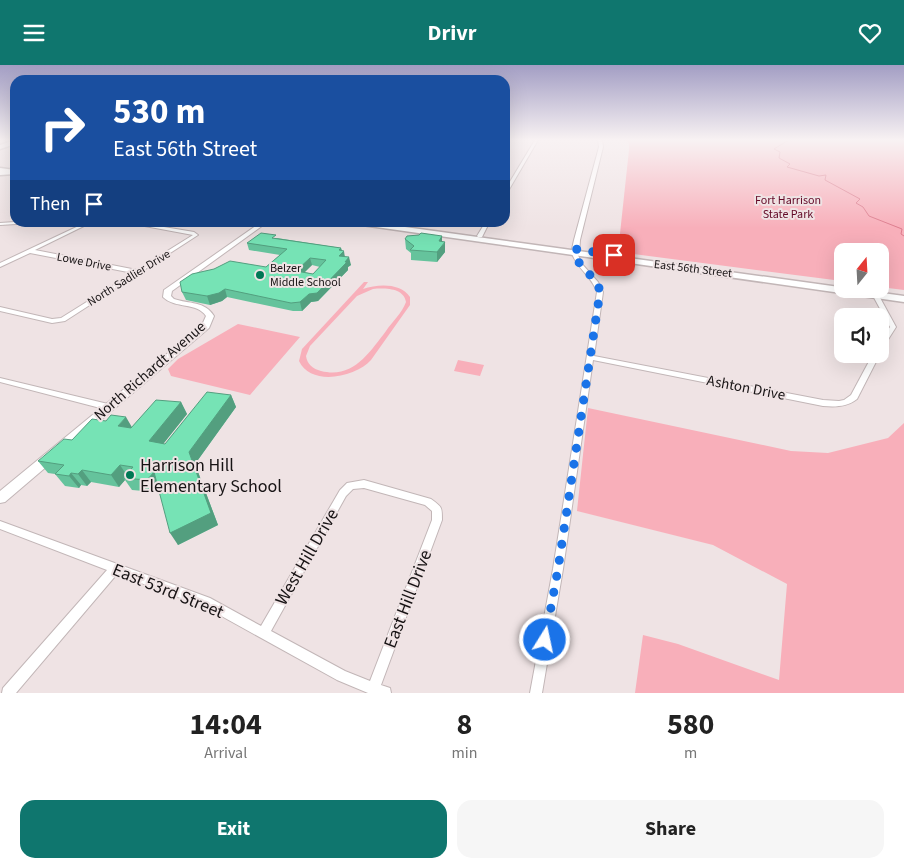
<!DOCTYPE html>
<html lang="en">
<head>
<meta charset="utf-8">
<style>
  body { margin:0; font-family:"Source Sans 3",sans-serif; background:#f6f6f6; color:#222; height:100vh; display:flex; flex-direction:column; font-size:19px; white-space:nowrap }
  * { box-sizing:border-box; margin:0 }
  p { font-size:16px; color:#767676 }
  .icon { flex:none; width:28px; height:28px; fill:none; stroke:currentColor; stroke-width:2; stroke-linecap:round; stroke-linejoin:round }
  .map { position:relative; height:628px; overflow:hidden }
  .drawer { display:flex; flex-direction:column; background:#fff; flex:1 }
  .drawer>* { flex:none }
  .hud { position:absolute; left:10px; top:10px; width:500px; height:152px; border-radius:15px; box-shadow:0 5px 20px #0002; background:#1a4fa0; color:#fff; overflow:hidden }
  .needle { width:32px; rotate:18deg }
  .fabs { position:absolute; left:834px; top:178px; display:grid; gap:10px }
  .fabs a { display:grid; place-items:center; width:55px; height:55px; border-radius:10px; background:#fff; box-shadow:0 5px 20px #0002; font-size:25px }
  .pin { position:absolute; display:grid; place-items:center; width:42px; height:42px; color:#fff; margin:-21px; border-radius:10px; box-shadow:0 2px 8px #0006 }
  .me { position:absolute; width:55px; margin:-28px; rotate:10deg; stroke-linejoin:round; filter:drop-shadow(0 0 4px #0008) }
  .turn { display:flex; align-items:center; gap:18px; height:105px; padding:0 20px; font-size:22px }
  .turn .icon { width:65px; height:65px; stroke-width:2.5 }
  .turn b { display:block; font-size:35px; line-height:42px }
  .then { display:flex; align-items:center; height:48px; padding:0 20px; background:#0003; gap:10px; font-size:19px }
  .eta { display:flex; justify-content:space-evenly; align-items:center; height:85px; text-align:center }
  .eta b { font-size:30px; font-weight:700; line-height:35px }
  .cta { display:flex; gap:10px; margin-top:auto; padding:10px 20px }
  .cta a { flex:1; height:58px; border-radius:15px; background:#0f766e; color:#fff; font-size:20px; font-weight:700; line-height:58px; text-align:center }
  .cta a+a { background:#f6f6f6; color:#222 }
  header { display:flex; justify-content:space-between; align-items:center; height:65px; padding:0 20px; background:#0f766e; color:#fff; font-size:22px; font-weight:700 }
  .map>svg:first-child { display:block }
</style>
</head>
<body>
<header><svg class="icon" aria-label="menu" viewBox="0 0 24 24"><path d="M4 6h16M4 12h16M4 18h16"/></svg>Drivr<svg class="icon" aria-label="heart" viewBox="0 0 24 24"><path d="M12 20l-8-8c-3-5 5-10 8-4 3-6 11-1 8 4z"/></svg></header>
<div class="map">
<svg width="904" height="628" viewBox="0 0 904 628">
  <rect width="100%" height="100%" fill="#efe3e4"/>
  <path fill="#f8afba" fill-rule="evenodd" d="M626,75h278v150l-24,-3v-36h-38v30l-224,-29 11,-102v-6z
    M364,217h4l-5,7c16,-5 37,-6 47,8v8l-39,55c-15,17 -60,27 -72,1l3,-12zM373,224c12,-1 31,-1 33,13 -4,11 -14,20 -20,29 -17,22 -33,48 -65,40 -8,-2 -14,-7 -15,-15l4,-10 47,-50z
    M238,259l62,13 -50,58 -79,-19 -3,-7 10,-10z
    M458,295l26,5 -4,11 -26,-5z
    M588,343l203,43 37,2 60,-15 16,-15v270h-269l8,-58 35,9 101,36 8,-96 -74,-39 -136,-34z"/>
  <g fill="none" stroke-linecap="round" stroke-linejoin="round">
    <path stroke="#dd7c8d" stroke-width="1" d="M800,75l-13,1 -13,8 6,3 -1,6 11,6 -3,3 32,9 7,-1 -1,5 35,19 -4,4 7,4 6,9 33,13 -1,5 3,2"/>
    <g stroke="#c2b6b7" stroke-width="2">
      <path id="minor" d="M535,75h3l-31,53 -2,1v-4z
        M15,157l3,1 -2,1 -16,1v-2z
        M85,158h5l-55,27 102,20 56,-35 -59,-11 -2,-1h8l54,9 4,3 -133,86 -13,2 -52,-12v-4l52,12 9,-1 72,-45 -103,-20 -30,14v-4z
        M485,158h4l-7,14h-4l-1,-1z
        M573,188h4l5,11 16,18 5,10 -9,64 229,44 16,1 5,-1 7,-5 22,-41h7l-23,45c-10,8 -22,8 -34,7l-230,-46 -30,209 -21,124h-12l23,-124 44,-277c-5,-15 -19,-23 -25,-38z
        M875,227l3,2 18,33 -14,22 -2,1v-8l10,-15 -18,-33z
        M0,313l108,26 3,1 1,2 -1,2 -3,1 -108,-28z
        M364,415l67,19c11,8 11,8 11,21l-61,165 9,3 1,5h-23l-31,-13 -130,-72 -90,-34 -101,119h-14l1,-5 104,-118 -107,-41v-8l210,77 51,28 79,-136 7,-7zM364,423l61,17 7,6v9l-62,161 -25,-10 -74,-40 75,-135 7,-7z"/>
    </g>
    <g stroke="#c2b6b7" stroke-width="2">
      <path id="tertiary" d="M598,75h4l1,7 -23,93 -1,14 -4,2 -4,-2 3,-14 25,-93z
        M260,158h6l-94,68 -1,5 3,3c15,5 31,2 40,17l-5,12 -204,174 -5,1v-12l202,-166 4,-9c-9,-14 -31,-7 -43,-19l1,-7z"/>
    </g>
    <g stroke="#c2b6b7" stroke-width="3">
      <path id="primary" d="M0,103l15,2v4l-15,-2z
        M358,158h18l528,73v6l-542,-77z"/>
    </g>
    <g stroke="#c2b6b7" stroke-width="3">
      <path id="motorway" d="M15,75v4l-15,5v-4z
        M15,105v4l-15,1v-4z"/>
    </g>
    <use href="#minor" fill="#fff" fill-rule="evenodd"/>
    <use href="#tertiary" fill="#fff" fill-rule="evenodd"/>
    <use href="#primary" fill="#fff" fill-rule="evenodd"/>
    <use href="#motorway" fill="#fff" fill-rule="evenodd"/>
  </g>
  <path fill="#65c39c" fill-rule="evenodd" d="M442,171v5l3,11 -8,10 -26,-2v-7l-5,-4 -1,-10z
    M277,173l64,10 4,9 6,8 -3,2v3l-30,31 -7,1 -9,9h-9l-66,-14 -5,4 -12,4 -24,-5 -4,-8 84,-25 14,-12 -31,-5 -2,-7zM312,200l8,2 -7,7 -9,-2z
    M231,330l5,12 -41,57 23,61 -40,20 -20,-57 -3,4 -23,-2 -7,-10 -6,7 -28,-5 -4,4 -6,-1 -2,3 -14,-2 -10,-12 -7,-1 -10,-12 34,-21 60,-12 49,-26 6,12 -24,30h2z"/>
  <path fill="#539f7f" d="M442,171v10l3,-4v10l-8,10v-10l2,-11z
    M341,183l1,5 2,-2 1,7 -5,5 -1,-13z
    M349,192l2,8 -3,2v3l-30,31 -7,1 -9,9 -2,-9 9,-8z
    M310,193l2,7 -14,14 -2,-8z
    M225,224l2,8 -5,4 -12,4 -3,-9z
    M231,330l5,12 -41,57 23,61 -40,20 -8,-12 19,-81z
    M181,337l6,12 -31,39 -7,-12z
    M126,352l7,12 -15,-3z
    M120,400l8,12 -5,1 2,2 -6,7 -8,-12z
    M82,405l9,12 -4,4 -9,-12z
    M154,407l7,12 -6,8 -8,-12z
    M71,408l10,12 -2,3 -10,-12z"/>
  <path fill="#76e3b5" stroke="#539f7f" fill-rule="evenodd" d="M261,168l15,2 -4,3 69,10 -2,2 5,1 -5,5 10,1 -4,5h2l-30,31 -8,1 -9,8 -9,1 -66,-14 -6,4 -12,3 -25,-4 -2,-10 12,-8 22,-5 16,-8 36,6 21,-18 -40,-6zM310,193l16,2 -13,14 -17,-3z
    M421,168l21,3 -3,5 6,1 -8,10 -27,-2 4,-4 -9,-7 2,-3 12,-1z
    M207,327l24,3 -42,57 22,61 -41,20 -16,-61 -7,8 -24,-2 10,-11 -13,-2 -9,10 -29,-5 -4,4 -7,-1 -2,3 -14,-2 9,-9 -26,-4 26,-22 8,1 20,-21 14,2 5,-6 15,2 -8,9 13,2 25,-28 25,2 -32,39 16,3z"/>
  <linearGradient id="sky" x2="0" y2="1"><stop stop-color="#a39ec4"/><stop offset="0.46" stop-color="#f8f2f3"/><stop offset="1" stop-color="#f8f2f3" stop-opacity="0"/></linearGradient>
  <rect width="904" height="163" fill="url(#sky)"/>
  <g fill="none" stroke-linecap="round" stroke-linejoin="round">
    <path stroke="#1a73e8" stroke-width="9" stroke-dasharray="0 16.2" d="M545,575l13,-71 42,-277c-3,-18 -25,-23 -25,-43l39,6"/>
  </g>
  <g fill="#007855" stroke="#efe3e4" stroke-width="2">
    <circle cx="260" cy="210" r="5"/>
    <circle cx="130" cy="410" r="5"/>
  </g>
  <g text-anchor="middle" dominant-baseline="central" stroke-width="4" stroke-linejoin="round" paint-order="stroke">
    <g font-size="12" fill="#630927" stroke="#efe3e4">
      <text x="788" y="135">Fort Harrison<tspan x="788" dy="14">State Park</tspan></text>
    </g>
    <g font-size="12" fill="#171314" stroke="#efe3e4">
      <text transform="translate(84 197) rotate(11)">Lowe Drive</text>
      <text transform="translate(693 204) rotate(7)">East 56th Street</text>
      <text transform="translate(129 213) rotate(-32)">North Sadlier Drive</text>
    </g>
    <g font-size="12" fill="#171314" stroke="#efe3e4" text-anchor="start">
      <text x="270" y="203">Belzer<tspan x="270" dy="14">Middle School</tspan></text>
    </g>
    <g font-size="15" fill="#171314" stroke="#efe3e4">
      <text transform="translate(150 306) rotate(-41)">North Richardt Avenue</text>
      <text transform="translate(746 323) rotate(11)">Ashton Drive</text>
    </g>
    <g font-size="18" fill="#171314" stroke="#efe3e4" text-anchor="start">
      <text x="140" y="400">Harrison Hill<tspan x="140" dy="21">Elementary School</tspan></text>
    </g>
    <g font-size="18" fill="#171314" stroke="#efe3e4">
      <text transform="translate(307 492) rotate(-60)">West Hill Drive</text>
      <text transform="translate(168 526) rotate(22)">East 53rd Street</text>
      <text transform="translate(408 534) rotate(-69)">East Hill Drive</text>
    </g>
  </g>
</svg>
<div class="fabs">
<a><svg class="needle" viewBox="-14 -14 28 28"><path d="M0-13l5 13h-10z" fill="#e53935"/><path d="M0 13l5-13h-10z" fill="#767676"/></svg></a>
<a><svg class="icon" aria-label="sound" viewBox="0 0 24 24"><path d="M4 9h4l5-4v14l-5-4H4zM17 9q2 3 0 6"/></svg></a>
</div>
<div class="pin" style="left:614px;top:190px;background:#d93025"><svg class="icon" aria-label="arrive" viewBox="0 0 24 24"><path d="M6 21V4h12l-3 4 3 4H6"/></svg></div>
<svg class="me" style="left:545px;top:575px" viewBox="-20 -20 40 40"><circle r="17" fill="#1a73e8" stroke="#fff" stroke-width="3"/><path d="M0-11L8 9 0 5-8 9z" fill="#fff"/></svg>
<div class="hud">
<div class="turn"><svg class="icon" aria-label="right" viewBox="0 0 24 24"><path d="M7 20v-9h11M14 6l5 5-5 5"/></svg><div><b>530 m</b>East 56th Street</div></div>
<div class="then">Then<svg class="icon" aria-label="arrive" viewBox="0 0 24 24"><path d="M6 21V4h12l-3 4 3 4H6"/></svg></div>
</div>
</div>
<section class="drawer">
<div class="eta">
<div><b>14:04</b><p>Arrival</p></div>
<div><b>8</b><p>min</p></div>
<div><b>580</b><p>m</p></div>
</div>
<div class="cta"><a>Exit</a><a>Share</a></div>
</section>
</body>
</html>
